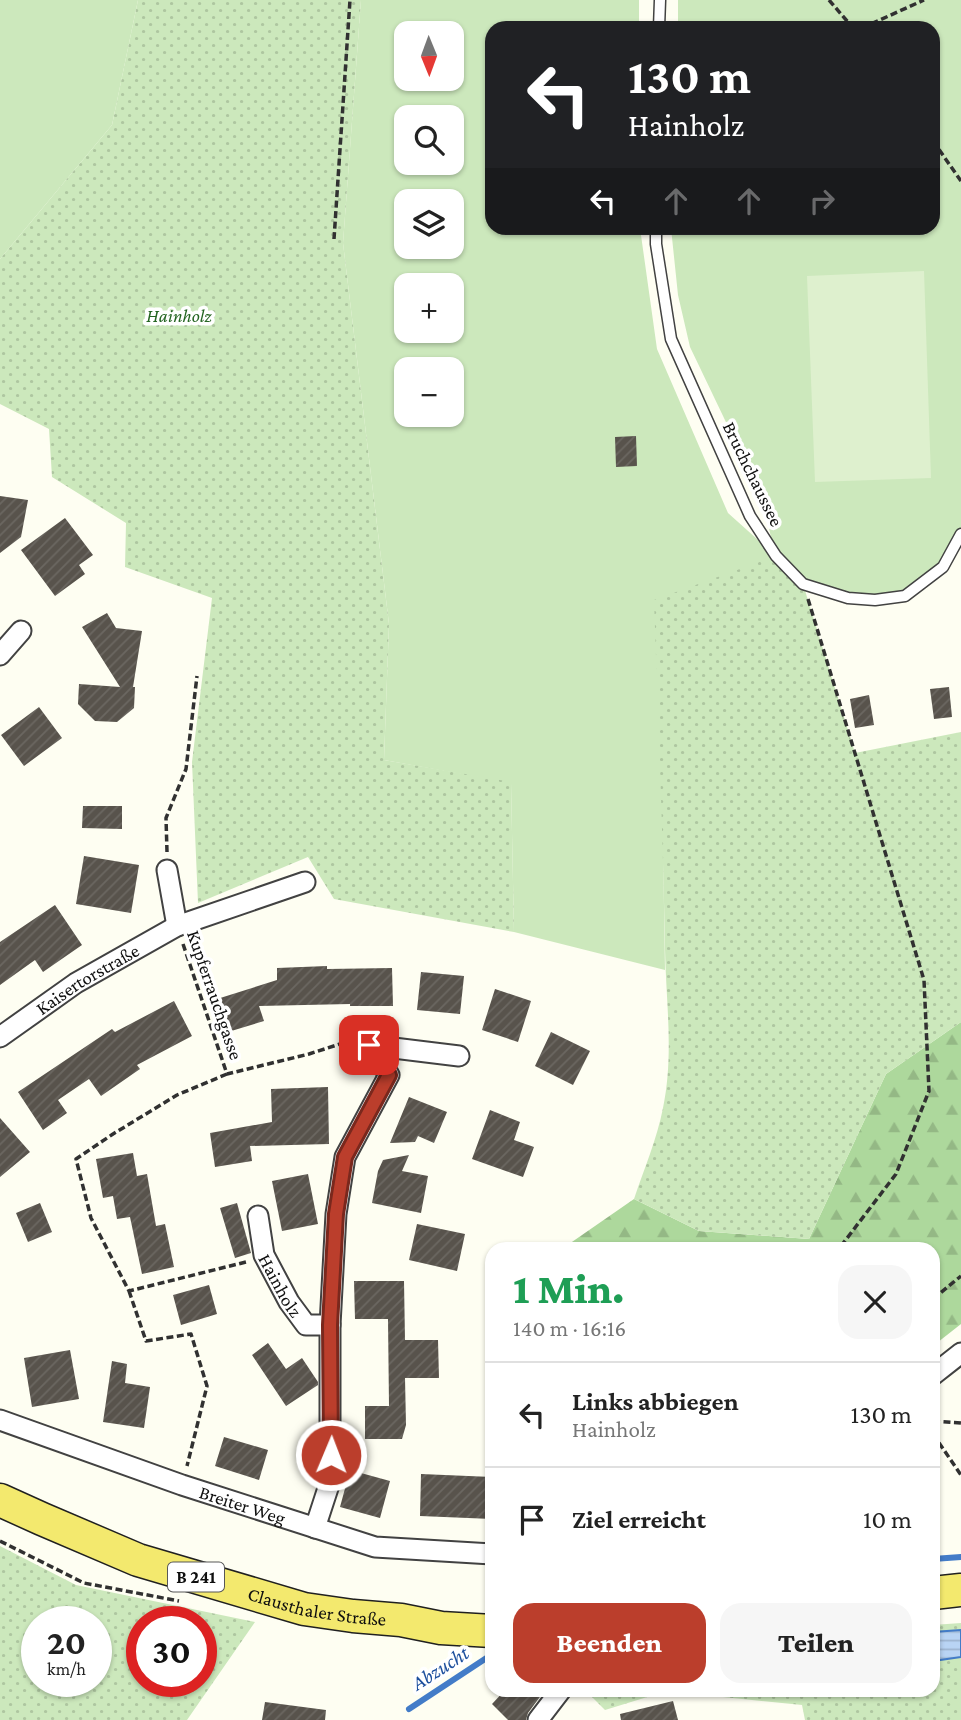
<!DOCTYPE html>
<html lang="de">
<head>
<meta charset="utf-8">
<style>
  body { margin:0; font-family:"Crimson Pro",serif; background:#f6f6f6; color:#222; height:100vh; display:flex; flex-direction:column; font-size:26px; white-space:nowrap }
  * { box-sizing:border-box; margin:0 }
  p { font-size:23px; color:#767676 }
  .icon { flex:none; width:38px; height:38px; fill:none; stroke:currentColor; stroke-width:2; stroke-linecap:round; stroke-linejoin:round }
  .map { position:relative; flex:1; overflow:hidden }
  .drawer { position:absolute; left:485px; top:1242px; width:455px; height:455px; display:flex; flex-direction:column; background:#fff; border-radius:21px; box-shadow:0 2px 5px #0004 }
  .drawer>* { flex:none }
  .guide { position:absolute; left:485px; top:21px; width:455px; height:214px; border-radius:21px; box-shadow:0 2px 5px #0004; background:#202124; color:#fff; overflow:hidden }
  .needle { width:46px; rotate:179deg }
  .controls { position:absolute; left:394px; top:21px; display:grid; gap:14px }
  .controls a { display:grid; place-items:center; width:70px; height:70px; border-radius:14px; background:#fff; box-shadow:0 2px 5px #0004; font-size:35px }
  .speed { position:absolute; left:21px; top:1606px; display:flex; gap:14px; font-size:35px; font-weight:700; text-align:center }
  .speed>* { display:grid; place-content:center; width:91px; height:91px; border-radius:50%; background:#fff; box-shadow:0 2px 5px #0004; line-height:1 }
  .speed small { font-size:18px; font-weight:400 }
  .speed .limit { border:10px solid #d22; background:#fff; color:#111 }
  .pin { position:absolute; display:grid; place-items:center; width:60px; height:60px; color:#fff; margin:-30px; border-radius:14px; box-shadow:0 4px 10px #0006 }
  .me { position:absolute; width:77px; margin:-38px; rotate:1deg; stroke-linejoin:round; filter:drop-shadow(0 0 5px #0008) }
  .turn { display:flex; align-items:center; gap:24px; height:147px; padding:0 28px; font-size:32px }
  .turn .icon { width:91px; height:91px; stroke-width:2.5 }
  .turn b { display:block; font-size:49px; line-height:60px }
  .lanes { display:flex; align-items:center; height:66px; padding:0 28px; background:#0003; justify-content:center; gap:35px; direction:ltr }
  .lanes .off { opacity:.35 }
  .round { display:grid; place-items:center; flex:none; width:74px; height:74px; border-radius:21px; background:#f6f6f6 }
  .overview { display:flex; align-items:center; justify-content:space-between; height:119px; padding:0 28px }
  h1 { font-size:42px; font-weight:800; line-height:52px; color:#1e9e55 }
  .cta { display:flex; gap:14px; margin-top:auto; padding:14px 28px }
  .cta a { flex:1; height:80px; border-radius:21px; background:#bb3e2c; color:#fff; font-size:28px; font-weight:800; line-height:80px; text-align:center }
  .cta a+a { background:#f6f6f6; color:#222 }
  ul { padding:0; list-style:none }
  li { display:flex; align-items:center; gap:21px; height:105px; padding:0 28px; border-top:2px solid #e0e0e0 }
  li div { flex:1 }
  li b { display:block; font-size:26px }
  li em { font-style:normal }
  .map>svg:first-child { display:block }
</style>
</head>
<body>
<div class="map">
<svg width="961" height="1720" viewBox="0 0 961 1720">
  <defs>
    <pattern id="forest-firs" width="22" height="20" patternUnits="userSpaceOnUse" patternTransform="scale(1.75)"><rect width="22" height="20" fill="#add89c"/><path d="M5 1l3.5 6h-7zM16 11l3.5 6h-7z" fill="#94b885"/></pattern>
    <pattern id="park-dots" width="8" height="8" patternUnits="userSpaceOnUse" patternTransform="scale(1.75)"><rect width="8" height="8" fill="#cce8bc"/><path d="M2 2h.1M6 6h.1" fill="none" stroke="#aec6a0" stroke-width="1.8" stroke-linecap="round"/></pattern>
    <pattern id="water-rules" width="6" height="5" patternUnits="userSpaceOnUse" patternTransform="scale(1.75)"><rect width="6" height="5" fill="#b9d4f4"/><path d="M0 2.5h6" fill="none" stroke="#9eb5d0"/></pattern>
    <pattern id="building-hatch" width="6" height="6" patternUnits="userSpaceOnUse" patternTransform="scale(1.75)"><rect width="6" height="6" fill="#58534c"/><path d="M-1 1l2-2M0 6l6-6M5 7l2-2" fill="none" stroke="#6b6761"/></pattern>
  </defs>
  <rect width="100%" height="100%" fill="#fefef2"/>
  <path fill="#cce8bc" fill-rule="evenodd" d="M0,0h138l-26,125 -112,134z
    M361,0h278v28h-147v200h148l17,121 71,164 47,42 -9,-40 -31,-74 -45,-94 -12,-52 -7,-67h262v-200h-255v-28h283v534l-18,33 -38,29 -30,4 -72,-16 -140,259 2,127 -151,-38 -3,-149 -127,-23 5,-136 -46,-381zM406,33h46v46h-46zM406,117h46v46h-46zM406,201h46v46h-46zM406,285h46v46h-46zM406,369h46v46h-46z"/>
  <path fill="url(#forest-firs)" d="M961,1022v302l-28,22v-96h-366l2,-6 65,-45 65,32 110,8 77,-165z"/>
  <path fill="url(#park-dots)" fill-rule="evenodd" d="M138,0h223l-18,243 46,381 -5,136 127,22 3,150 -180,-33 -26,-42 -110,46 -6,-141 20,-164 -87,-31 1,-44 -74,-46 -3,-48 -49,-25v-145l112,-134z
    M776,556l27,28 52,169 106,-21v290l-75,52 -77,165 -110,-8 -65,-32c10,-30 23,-60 29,-91 11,-53 3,-105 2,-159 -2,-116 -7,-233 -11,-349z
    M0,1546l76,39 179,37 -68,98h-187zM37,1622h59v60h-59zM142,1622h59v60h-59z
    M961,1623v97h-156l-3,-15 -108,-11h-37l-52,16 -19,-19 347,-1v-65z"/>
  <path fill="#def0ce" d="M924,271l7,207 -116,4 -8,-206z"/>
  <path fill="url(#water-rules)" stroke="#437cc8" stroke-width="2" d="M961,1630v27l-28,4v-29z"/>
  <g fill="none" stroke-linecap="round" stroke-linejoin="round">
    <path stroke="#437cc8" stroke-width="6" d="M933,1559l28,-2
      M409,1709l82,-54"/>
  </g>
  <path fill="url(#building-hatch)" d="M636,436l1,30 -21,1 -1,-30z
    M0,496l28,4 -7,37 -21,16z
    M65,518l28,37 -14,10 6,9 -30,22 -34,-46z
    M107,613l9,15 26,3 -9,56h2l-1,21 -17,14 -22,-1 -17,-17 1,-20 41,3 -38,-60z
    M949,687l3,30 -18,2 -4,-30z
    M869,695l5,30 -19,3 -5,-29z
    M39,707l23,31 -38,28 -23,-31z
    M83,806h39v23l-40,-1z
    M84,856l55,9 -8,48 -55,-9z
    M55,905l27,40 -39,27 -8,-12 -35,25v-43z
    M327,966v3l65,-1 1,38h-43v-2l-91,2 5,15 -36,11 -11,-33 60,-19v-12z
    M421,972l43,4 -4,38 -43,-4z
    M495,989l36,12 -13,41 -36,-12z
    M174,1001l18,35 -55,29 3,4 -39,27 -12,-17 -31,21 9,13 -24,17 -25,-38 94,-63 3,3z
    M551,1032l39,19 -17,34 -38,-19z
    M328,1087l1,57 -79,2 2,15 -37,6 -5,-34 62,-11 -1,-33z
    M409,1097l38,15 -13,31 -16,-7 -3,6 -25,1z
    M490,1110l30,12 -6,18 20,7 -11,30 -51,-18z
    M0,1118l30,34 -30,25z
    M133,1153l4,23 10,-2 9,52 9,-2 9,43 -32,7 -12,-57 -13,2 -4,-23 -10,2 -7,-39z
    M409,1155l-7,16 26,5 -7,37 -49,-10 6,-32 5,-11z
    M308,1174l10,50 -36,7 -10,-50z
    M40,1203l12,29 -24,10 -12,-29z
    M237,1203l14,50 -16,5 -15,-50z
    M417,1224l48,10 -8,37 -48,-11z
    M354,1281h50l1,59h33l1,38h-34l1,47 -4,14h-37v-33h24l-1,-87h-33z
    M209,1285l8,29 -36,11 -8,-30z
    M268,1343l18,26 16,-11 16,24v3l-32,21 -34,-51z
    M70,1350l9,49 -47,8 -8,-49z
    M112,1361l15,3 -2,19 25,4 -6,41 -41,-6z
    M224,1437l44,13 -9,30 -44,-14z
    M350,1470l40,11 -10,37 -40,-11z
    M421,1474l71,3v42l-72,-3z
    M505,1690h40l-17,23 -2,7h-18l-16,-16z
    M673,1701l5,19h-57l-1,-6z
    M265,1702l61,8 -1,10h-63z"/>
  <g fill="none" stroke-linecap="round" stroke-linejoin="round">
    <g stroke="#424242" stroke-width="13">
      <path id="lane" d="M659,28l1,-28
        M656,228v16l15,95 79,177 26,40 27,28 45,14 27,2 30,-4 38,-29 18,-33"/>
    </g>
    <g stroke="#424242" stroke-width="23">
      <g id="street">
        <path d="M0,655l21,-24"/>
        <path d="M167,870l10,56"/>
        <path id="s1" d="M0,1037l76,-54 101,-57 128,-44"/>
        <path id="s2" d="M258,1216l6,39 25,47 17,23h24"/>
        <path d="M933,1375l28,-22"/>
        <path id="s3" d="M0,1420l182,65 193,62 117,7"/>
        <path d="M315,1528l15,-46v-157l6,-111 9,-57 44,-82 -20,-30 90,11"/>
        <path d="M538,1720l23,-30"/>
      </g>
    </g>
    <g stroke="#202020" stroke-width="35">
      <g id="primary">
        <path id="s4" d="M0,1500l42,19 96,41 166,49 49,7 48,4 40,8 51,3"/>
        <path d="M933,1593l28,-3"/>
      </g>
    </g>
    <path stroke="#313131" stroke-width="3.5" stroke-dasharray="7 3.5" stroke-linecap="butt" d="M829,0l24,28
      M862,28l62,-28
      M933,141l28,40
      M334,239l16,-239
      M808,599l116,381 5,111 -33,83 -58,76
      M167,852l-1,-34 20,-49 11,-93
      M183,944l44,130 82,-20 34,-11 9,1
      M227,1074l-50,21 -64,39 -37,25 15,59 38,73 117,-29
      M129,1291l17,50 45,-7 16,52 -20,80
      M933,1299l28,-23
      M933,1421l28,2
      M933,1434l28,41
      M0,1541l84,42 95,18"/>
    <use href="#lane" stroke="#fff" stroke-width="10"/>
    <use href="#street" stroke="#fff" stroke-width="19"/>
    <use href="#primary" stroke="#f3e96e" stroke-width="32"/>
  </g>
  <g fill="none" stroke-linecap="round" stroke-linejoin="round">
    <g stroke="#7a281d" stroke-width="18">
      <path id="route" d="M331,1455l-1,-130 6,-111 9,-57 44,-82 -20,-30"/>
    </g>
    <use href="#route" stroke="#bb3e2c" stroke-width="12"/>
  </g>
  <g text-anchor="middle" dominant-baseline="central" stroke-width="7" stroke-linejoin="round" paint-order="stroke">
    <rect fill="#fff" stroke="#575757" stroke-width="2" x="168" y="1562.5" width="56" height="29" rx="5"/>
    <g font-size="18" font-weight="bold" fill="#0f0f0f">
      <text x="196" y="1577">B 241</text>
    </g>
    <g font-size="19" font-style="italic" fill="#246521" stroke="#fff">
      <text x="179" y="315">Hainholz</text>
    </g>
    <g font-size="19" fill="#0f0f0f" stroke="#fff">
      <text transform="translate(753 474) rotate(64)">Bruchchaussee</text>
      <text stroke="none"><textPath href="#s1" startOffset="105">Kaisertorstraße</textPath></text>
      <text transform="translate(215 995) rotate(71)">Kupferrauchgasse</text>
      <text stroke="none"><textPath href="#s2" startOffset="74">Hainholz</textPath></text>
      <text stroke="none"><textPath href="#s3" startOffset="257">Breiter Weg</textPath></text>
      <text stroke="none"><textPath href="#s4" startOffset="336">Clausthaler Straße</textPath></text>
    </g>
    <g font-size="21" font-style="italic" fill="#1d4f9d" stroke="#fff">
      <text transform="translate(440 1668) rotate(-33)">Abzucht</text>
    </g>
  </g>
</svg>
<div class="controls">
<a><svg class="needle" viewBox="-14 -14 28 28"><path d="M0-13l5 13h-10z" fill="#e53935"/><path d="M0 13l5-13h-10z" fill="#767676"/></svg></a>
<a><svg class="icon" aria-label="search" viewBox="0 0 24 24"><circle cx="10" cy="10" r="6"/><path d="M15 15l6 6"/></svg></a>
<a><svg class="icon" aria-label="layers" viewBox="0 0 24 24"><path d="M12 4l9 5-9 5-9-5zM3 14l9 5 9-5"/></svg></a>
<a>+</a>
<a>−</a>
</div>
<div class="speed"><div>20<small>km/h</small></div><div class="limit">30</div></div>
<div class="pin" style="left:369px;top:1045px;background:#d93025"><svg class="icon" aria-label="arrive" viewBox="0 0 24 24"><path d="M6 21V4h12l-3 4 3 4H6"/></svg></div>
<svg class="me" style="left:331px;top:1455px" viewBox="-20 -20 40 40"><circle r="17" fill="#bb3e2c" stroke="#fff" stroke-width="3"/><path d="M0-11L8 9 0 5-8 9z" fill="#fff"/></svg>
<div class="guide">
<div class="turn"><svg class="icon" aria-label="left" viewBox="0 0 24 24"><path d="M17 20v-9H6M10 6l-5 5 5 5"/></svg><div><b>130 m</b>Hainholz</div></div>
<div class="lanes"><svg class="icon" aria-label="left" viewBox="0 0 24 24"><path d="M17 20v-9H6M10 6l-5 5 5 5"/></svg><svg class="icon off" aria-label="ahead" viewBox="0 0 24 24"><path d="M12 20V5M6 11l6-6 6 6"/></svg><svg class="icon off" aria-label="ahead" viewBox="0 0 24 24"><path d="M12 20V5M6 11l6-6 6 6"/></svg><svg class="icon off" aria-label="right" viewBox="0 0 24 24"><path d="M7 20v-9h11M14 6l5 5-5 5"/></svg></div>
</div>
<section class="drawer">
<div class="overview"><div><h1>1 Min.</h1><p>140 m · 16:16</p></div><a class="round"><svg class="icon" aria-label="close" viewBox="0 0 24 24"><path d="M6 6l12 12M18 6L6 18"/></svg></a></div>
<ul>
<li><svg class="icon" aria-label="left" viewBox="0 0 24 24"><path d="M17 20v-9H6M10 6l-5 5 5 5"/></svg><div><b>Links abbiegen</b><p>Hainholz</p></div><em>130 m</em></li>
<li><svg class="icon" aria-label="arrive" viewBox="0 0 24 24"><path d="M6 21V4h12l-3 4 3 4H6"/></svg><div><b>Ziel erreicht</b></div><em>10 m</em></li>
</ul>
<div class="cta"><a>Beenden</a><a>Teilen</a></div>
</section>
</div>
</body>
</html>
